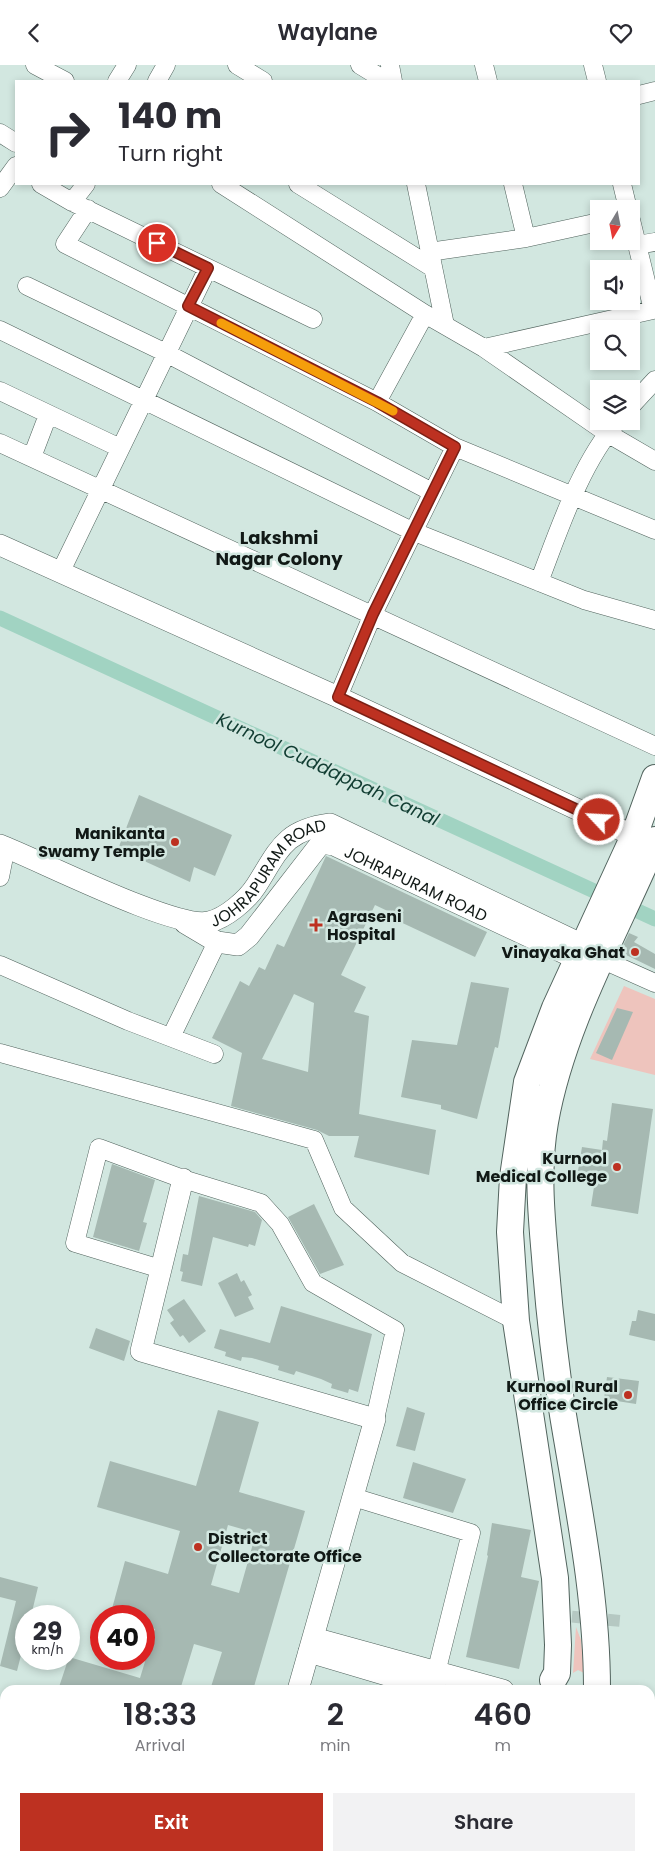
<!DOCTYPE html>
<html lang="en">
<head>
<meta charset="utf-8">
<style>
  body { margin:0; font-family:Poppins,sans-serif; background:#f2f2f3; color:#2b2b33; height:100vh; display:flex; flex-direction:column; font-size:19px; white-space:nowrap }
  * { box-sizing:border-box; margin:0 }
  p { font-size:16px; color:#7c7c81 }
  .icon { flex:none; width:28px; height:28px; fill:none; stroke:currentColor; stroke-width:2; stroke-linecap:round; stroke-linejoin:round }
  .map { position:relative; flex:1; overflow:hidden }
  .drawer { position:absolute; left:0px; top:1620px; width:655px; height:176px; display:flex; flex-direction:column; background:#fff; border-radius:15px 15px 0 0; box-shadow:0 2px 8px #0003 }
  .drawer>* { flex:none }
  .top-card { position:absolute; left:15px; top:15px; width:625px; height:105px; border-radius:0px; box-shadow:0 2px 8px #0003; background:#fff; color:#2b2b33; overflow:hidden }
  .needle { width:32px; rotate:190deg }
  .controls { position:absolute; left:590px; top:135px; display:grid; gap:10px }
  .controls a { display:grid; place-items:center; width:50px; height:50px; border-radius:0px; background:#fff; box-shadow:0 2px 8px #0003; font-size:25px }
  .speed { position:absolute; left:15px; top:1540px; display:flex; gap:10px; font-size:25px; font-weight:700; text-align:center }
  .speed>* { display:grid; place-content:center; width:65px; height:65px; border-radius:50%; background:#fff; box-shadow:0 2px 8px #0003; line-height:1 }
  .speed small { font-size:12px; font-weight:400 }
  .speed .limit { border:8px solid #d22; background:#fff; color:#111 }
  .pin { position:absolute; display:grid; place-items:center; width:42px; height:42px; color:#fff; margin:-21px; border:2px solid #fff; border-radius:50%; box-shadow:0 1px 5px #0007 }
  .me { position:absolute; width:55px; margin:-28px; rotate:295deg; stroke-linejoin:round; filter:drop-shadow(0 0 4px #0008) }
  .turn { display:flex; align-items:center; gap:18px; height:105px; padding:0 20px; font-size:22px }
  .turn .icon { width:65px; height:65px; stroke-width:2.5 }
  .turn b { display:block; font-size:35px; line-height:42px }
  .eta { display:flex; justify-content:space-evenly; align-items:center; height:85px; text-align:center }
  .eta b { font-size:30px; font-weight:600; line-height:35px }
  .primary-button { display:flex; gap:10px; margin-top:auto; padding:10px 20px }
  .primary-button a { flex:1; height:58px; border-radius:0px; background:#bd3121; color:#fff; font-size:20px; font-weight:600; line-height:58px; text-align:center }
  .primary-button a+a { background:#f2f2f3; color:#2b2b33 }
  header { display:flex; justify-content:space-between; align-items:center; height:65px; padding:0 20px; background:#fff; font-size:22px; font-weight:600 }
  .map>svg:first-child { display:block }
</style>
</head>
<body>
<header><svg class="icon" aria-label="back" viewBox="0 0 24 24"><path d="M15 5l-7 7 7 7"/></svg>Waylane<svg class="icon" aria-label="heart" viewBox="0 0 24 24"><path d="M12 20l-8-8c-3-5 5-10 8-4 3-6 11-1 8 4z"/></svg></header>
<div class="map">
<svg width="655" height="1796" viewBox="0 0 655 1796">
  <rect width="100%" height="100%" fill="#d2e7e0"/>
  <path fill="#eec4bd" d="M624,921l31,13v76l-65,-16z
    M576,1562l5,13 3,33 -6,-3 -5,3z"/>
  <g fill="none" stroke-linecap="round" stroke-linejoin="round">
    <path stroke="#a1d3c2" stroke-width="15" d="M0,553l655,301"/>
  </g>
  <path fill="#a6b9b2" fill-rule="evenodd" d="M139,730l93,40 -17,41 -21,-9 -4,15 -72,-33z
    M326,791l161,76 -12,25 -81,-38 2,-4 -21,-10 -34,70 25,12 -12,25 15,4 -10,98 77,16 -7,45 -75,-18 5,-21h-30l-12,-6 -86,-24 11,-53 -30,-15 28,-57 9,5 10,-19 6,3 12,-26 7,3zM294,929l20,9 -6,69 -46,-13z
    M629,868l9,4 -4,5 21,12v15l-35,-17z
    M471,917l38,6 -11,60 -3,-1 -18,72 -36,-10v-4l-40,-8 11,-57 45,5z
    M617,943l16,4 -21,48 -16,-7z
    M612,1038l41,6 -15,105 -47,-8 5,-32 -18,-3 4,-24 20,3 1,-10 4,1z
    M112,1099l43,16 -12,42 4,1 -8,28 -46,-14z
    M199,1131l56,16 7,8 -7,26 -6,-2 -1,3 -35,-10 -11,49 -21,-5 2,-9 -3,-1 3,-17 5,1z
    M314,1139l30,61 -24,9 -32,-57z
    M237,1208l4,9 3,-2 8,15 -4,2 6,12 -19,8 -17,-34z
    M184,1234l22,32 -17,12 -6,-8 -3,2 -10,-14 4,-3 -7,-10z
    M281,1241l91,28 -14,58 -9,-3 -1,4 -17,-5 1,-4 -11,-5 -25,-8 -2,4 -16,-5 1,-4 -27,-8 -10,-1 -1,4 -16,-5 1,-4 -12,-4 6,-19 50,14z
    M638,1245l17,4v27l-26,-6 3,-14h4z
    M96,1263l34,13 -6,20 -35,-13z
    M607,1312l32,4 -3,23 -32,-5z
    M407,1342l18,6 -10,38 -19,-5z
    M218,1345l41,12 -20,70 66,19 -52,179h-43l12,-38 -28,-8 -14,46h-122l11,-33 71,21 15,-49 -11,-3v-10h-34l15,-55 43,13 12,-43 -83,-24 13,-46 86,25zM228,1460l28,8 -17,60 -28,-8z
    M413,1397l53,17 -13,34 -50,-15z
    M492,1458l39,7 -10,47 18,4 -20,88 -53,-12 22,-101 -1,-1z
    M0,1512l38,10 -7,29h-5v19l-9,36 -17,-5 16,-65 -16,-4z"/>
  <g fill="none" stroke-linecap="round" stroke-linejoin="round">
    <path stroke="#b5c8c2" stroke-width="12" stroke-dasharray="12 6" stroke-linecap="butt" d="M554,1550l67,6"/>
    <g stroke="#51635d" stroke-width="19">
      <path id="minor" d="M35,0l30,16
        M237,0l26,16
        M360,0l26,16
        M390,0l3,16
        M484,0l4,16
        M593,0l4,16
        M117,16l10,-16
        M157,16l9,-16
        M639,30l16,-4
        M0,68l16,10
        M41,119l31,18 241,117
        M221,119l204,130 59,34 123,85 48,28
        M298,119l135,84
        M416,119l29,141
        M622,119l6,25
        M0,123l16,-22
        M72,137l14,-18
        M88,144l-23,35 312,158 78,45 200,83
        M526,173l73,-16
        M637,180l18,-3
        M429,187l97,-14 -13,-54
        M27,221l139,67 266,139
        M0,265l412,201 172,69 71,20
        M484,283l169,-38 -22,-90
        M0,326l120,57
        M377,337l48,-88
        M631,341l24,-26
        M0,378l655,303
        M32,392l16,-42
        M61,506l147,-303
        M539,517c20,-52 42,-120 79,-161
        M338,632l35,-83 82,-167
        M0,812l6,-30
        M601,894l54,24
        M0,900l128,56 86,33
        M171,972l46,-95
        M0,988l314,87 29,68 59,55 114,58
        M161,1204l-86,-26 24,-95 84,31 78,24 19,21 33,59 82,47 -20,89
        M353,1432l118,36 -35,140
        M0,1723l5,2
        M212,1791l15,5
        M591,1791l21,5"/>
    </g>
    <g stroke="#51635d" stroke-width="22">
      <g id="tertiary">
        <path d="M0,480l338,152 296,139"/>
        <path id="s1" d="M0,780c39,15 176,85 209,77 17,-4 38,-22 47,-36 23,-36 28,-56 74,-62l253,121"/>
        <path id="s2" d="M185,858l32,19 21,3 11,-9 72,-93 13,2 243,114"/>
        <path d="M183,1114l-42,172 234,68 -77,271"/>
        <path d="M314,1573l189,52"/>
        <path d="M309,1587l128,38"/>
        <path d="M248,1796l1,-5"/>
        <path d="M394,1796l7,-5"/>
      </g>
    </g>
    <g stroke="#51635d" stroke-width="28">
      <path id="primary" d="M553,1615l4,-7 1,-28 -3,-67 -39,-257 -6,-89 3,-55 14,-95 28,-74 79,-172 21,-58
        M597,1624c0,-92 -19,-183 -34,-274 -8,-52 -14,-105 -18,-158 -4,-45 -8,-90 0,-135 17,-97 72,-192 110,-282
        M536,1796l1,-5
        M567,1796l1,-5"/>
    </g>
    <use href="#minor" stroke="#fff" stroke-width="18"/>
    <use href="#tertiary" stroke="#fff" stroke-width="21"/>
    <use href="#primary" stroke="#fff" stroke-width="26"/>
  </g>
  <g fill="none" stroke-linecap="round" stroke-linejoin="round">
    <g stroke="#7b2015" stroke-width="12">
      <path id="route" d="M157,178l51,25 -20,38 189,96 78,45 -82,167 -35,83 261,123"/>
    </g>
    <use href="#route" stroke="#bd3121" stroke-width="9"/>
    <path stroke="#f59e0b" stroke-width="9" d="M221,258l172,88"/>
  </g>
  <g fill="#bd3121" stroke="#d2e7e0" stroke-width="2">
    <circle cx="175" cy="777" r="5"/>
    <path d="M313.5 852.5h5v5h5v5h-5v5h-5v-5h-5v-5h5z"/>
    <circle cx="635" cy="887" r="5"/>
    <circle cx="617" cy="1102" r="5"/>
    <circle cx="628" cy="1330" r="5"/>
    <circle cx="198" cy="1482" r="5"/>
  </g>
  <g text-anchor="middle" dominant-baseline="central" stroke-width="5" stroke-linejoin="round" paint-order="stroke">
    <g font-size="16" font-weight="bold" fill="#111916" stroke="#d2e7e0" text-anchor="end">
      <text x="165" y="768">Manikanta<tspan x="165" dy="18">Swamy Temple</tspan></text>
      <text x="327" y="851" text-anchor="start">Agraseni<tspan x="327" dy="18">Hospital</tspan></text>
      <text x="625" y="887">Vinayaka Ghat</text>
      <text x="607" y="1093">Kurnool<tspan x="607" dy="18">Medical College</tspan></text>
      <text x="618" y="1321">Kurnool Rural<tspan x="618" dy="18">Office Circle</tspan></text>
      <text x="208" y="1473" text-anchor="start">District<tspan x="208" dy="18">Collectorate Office</tspan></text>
    </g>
    <g font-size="16" fill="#111916" stroke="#d2e7e0">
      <text stroke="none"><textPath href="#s1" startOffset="304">JOHRAPURAM ROAD</textPath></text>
      <text stroke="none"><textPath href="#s2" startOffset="294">JOHRAPURAM ROAD</textPath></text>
    </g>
    <g font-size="18" font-weight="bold" fill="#111916" stroke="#d2e7e0">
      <text x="279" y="472">Lakshmi<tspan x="279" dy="21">Nagar Colony</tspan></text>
    </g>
    <g font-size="18" font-style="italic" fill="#113d32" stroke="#d2e7e0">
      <text transform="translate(328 704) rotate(25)">Kurnool Cuddappah Canal</text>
    </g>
  </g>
</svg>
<div class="controls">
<a><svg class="needle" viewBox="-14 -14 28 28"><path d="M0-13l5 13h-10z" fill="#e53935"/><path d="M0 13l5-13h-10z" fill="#7c7c81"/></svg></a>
<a><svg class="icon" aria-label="sound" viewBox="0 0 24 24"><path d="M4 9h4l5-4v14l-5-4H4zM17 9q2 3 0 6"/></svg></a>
<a><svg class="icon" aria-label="search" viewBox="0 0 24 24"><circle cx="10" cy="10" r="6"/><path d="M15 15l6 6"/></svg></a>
<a><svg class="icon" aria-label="layers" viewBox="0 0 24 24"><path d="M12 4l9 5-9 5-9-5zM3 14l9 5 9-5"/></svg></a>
</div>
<div class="speed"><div>29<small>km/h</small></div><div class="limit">40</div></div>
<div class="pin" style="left:157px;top:178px;background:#d93025"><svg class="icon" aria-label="arrive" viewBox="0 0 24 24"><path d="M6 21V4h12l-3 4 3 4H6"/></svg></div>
<svg class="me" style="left:599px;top:755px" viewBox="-20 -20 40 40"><circle r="17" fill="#bd3121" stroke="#fff" stroke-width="3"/><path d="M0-11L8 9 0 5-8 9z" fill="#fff"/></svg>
<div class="top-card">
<div class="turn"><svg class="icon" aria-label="right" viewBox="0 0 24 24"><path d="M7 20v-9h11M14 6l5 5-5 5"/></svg><div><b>140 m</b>Turn right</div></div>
</div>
<section class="drawer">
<div class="eta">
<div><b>18:33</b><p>Arrival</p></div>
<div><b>2</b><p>min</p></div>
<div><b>460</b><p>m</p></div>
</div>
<div class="primary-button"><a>Exit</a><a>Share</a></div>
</section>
</div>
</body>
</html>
